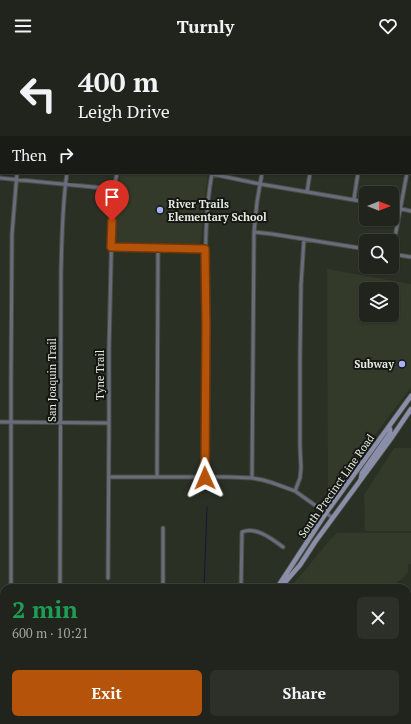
<!DOCTYPE html>
<html lang="en">
<head>
<meta charset="utf-8">
<style>
  body { margin:0; font-family:"PT Serif",serif; background:#2d3029; color:#f1f3f6; height:100vh; display:flex; flex-direction:column; font-size:15px; white-space:nowrap }
  * { box-sizing:border-box; margin:0 }
  p { font-size:13px; color:#a2a4a3 }
  .icon { flex:none; width:22px; height:22px; fill:none; stroke:currentColor; stroke-width:2; stroke-linecap:round; stroke-linejoin:round }
  .map { position:relative; flex:1; overflow:hidden }
  .details { position:absolute; left:0px; top:532px; width:411px; height:140px; display:flex; flex-direction:column; background:#20241c; border-radius:12px 12px 0 0; box-shadow:0 1px 3px #0004,0 0 0 1px #3d413b }
  .details>* { flex:none }
  .hud { position:absolute; left:0px; top:0px; width:411px; height:122px; box-shadow:0 1px 3px #0004,0 0 0 1px #3d413b; background:#20241c; color:#f1f3f6; overflow:hidden }
  .needle { width:26px; rotate:90deg }
  .tools { position:absolute; left:359px; top:134px; display:grid; gap:8px }
  .tools a { display:grid; place-items:center; width:40px; height:40px; border-radius:6px; background:#20241c; box-shadow:0 1px 3px #0004,0 0 0 1px #3d413b; font-size:20px }
  .pin { position:absolute; display:grid; place-items:center; width:34px; height:34px; color:#fff; margin:-41px -17px; border-radius:50% 50% 50% 0; rotate:-45deg; box-shadow:0 0 4px #0007 }
  .pin .icon { rotate:45deg }
  .me { position:absolute; width:44px; margin:-22px; rotate:359deg; stroke-linejoin:round; filter:drop-shadow(0 0 3px #0008) }
  .turn { display:flex; align-items:center; gap:14px; height:84px; padding:0 12px; font-size:18px }
  .turn .icon { width:52px; height:52px; stroke-width:2.5 }
  .turn b { display:block; font-size:28px; line-height:34px }
  .then { display:flex; align-items:center; height:38px; padding:0 12px; background:#0003; gap:8px; font-size:15px }
  .round { display:grid; place-items:center; flex:none; width:42px; height:42px; border-radius:6px; background:#2d3029 }
  .overview { display:flex; align-items:center; justify-content:space-between; height:68px; padding:0 12px }
  h1 { font-size:24px; font-weight:600; line-height:30px; color:#1e9e55 }
  .cta { display:flex; gap:8px; margin-top:auto; padding:8px 12px }
  .cta a { flex:1; height:46px; border-radius:6px; background:#b45309; color:#fff; font-size:16px; font-weight:600; line-height:46px; text-align:center }
  .cta a+a { background:#2d3029; color:#f1f3f6 }
  header { display:flex; justify-content:space-between; align-items:center; height:52px; padding:0 12px; background:#20241c; font-size:18px; font-weight:600 }
  .map>svg:first-child { display:block }
</style>
</head>
<body>
<header><svg class="icon" aria-label="menu" viewBox="0 0 24 24"><path d="M4 6h16M4 12h16M4 18h16"/></svg>Turnly<svg class="icon" aria-label="heart" viewBox="0 0 24 24"><path d="M12 20l-8-8c-3-5 5-10 8-4 3-6 11-1 8 4z"/></svg></header>
<div class="map">
<svg width="411" height="672" viewBox="0 0 411 672">
  <rect width="100%" height="100%" fill="#2b3025"/>
  <path fill="#333a29" fill-rule="evenodd" d="M121,121h87l-4,31 -3,39 -3,1h-79l-4,-2 -1,-3 1,-23 3,-26z
    M327,217l84,15v103l-33,44 -49,70 -1,-10zM366,237h26v26h-26z
    M394,396h17v83h-46l-1,-36z
    M337,481h74v31h-3v9l-17,15h-101l39,-47z"/>
  <path fill="#374229" d="M411,544v128h-178l-1,-4h175v-119z"/>
  <path fill="#161734" d="M407,646l4,5v16l-4,5h-76l4,-4h72z"/>
  <g fill="none" stroke-linecap="round" stroke-linejoin="round">
    <path stroke="#161734" stroke-width="1" d="M204,536l3,-81
      M246,668l2,4"/>
    <path stroke="#161734" stroke-width="7" d="M407,580l4,-6
      M310,672l2,-3"/>
    <g stroke="#494e43" stroke-width="5">
      <path id="street" d="M37,1l1,-1
        M87,1v-1
        M136,1l1,-1
        M185,1v-1
        M234,1v-1
        M282,1v-1
        M331,1v-1
        M379,1v-1
        M410,104l1,-6
        M410,110l1,1
        M212,122l48,10 106,18
        M0,126l114,11
        M307,140l3,-19
        M354,147l4,-26
        M392,155l19,4
        M254,180l18,2 94,15
        M111,195l94,2
        M392,201l15,-80
        M392,202l19,3
        M0,370l109,1
        M109,425h120l23,1 11,2 10,3 22,8 38,27
        M157,425l1,-230
        M205,426c-1,-51 1,-102 1,-153 0,-51 -3,-102 6,-152
        M252,426l2,-246 3,-30 5,-29
        M295,439l5,-13 1,-10 -1,-22v-88l1,-73 3,-46
        M108,526l1,-155v-74l3,-128 2,-32 3,-16
        M11,536v-209l1,-145 5,-61
        M60,536l1,-316c1,-33 1,-66 6,-99
        M163,536v-60
        M241,536l1,-56c14,-6 30,7 41,15
        M0,566h4
        M0,642l4,-1
        M204,668l2,4
        M73,672v-4"/>
    </g>
    <g stroke="#494e43" stroke-width="6">
      <path id="secondary" d="M361,426l1,-5 28,-40v-4l-2,-1
        M277,536l49,-75 85,-117
        M280,536l20,-23 15,-23 75,-102 21,-31
        M0,598h4"/>
    </g>
    <use href="#street" stroke="#696c7c" stroke-width="3"/>
    <use href="#secondary" stroke="#8b8ea8" stroke-width="4.5"/>
  </g>
  <g fill="none" stroke-linecap="round" stroke-linejoin="round">
    <g stroke="#753606" stroke-width="10">
      <path id="route" d="M112,169l-1,26 94,2 1,76 -1,153"/>
    </g>
    <use href="#route" stroke="#b45309" stroke-width="7"/>
  </g>
  <g fill="#a8b0fc" stroke="#151712" stroke-width="1.5">
    <circle cx="160" cy="158" r="4"/>
    <circle cx="402" cy="312" r="4"/>
  </g>
  <g text-anchor="middle" dominant-baseline="central" stroke-width="4" stroke-linejoin="round" paint-order="stroke">
    <g font-size="11" font-weight="bold" fill="#e6eae2" stroke="#151712" text-anchor="start">
      <text x="168" y="152">River Trails<tspan x="168" dy="13">Elementary School</tspan></text>
      <text x="394" y="312" text-anchor="end">Subway</text>
    </g>
    <g font-size="11" fill="#e6eae2" stroke="#151712">
      <text transform="translate(100 323) rotate(-90)">Tyne Trail</text>
      <text transform="translate(52 328) rotate(-90)">San Joaquin Trail</text>
      <text transform="translate(336 434) rotate(-55)">South Precinct Line Road</text>
    </g>
  </g>
</svg>
<div class="tools">
<a><svg class="needle" viewBox="-14 -14 28 28"><path d="M0-13l5 13h-10z" fill="#e53935"/><path d="M0 13l5-13h-10z" fill="#a2a4a3"/></svg></a>
<a><svg class="icon" aria-label="search" viewBox="0 0 24 24"><circle cx="10" cy="10" r="6"/><path d="M15 15l6 6"/></svg></a>
<a><svg class="icon" aria-label="layers" viewBox="0 0 24 24"><path d="M12 4l9 5-9 5-9-5zM3 14l9 5 9-5"/></svg></a>
</div>
<div class="pin" style="left:112px;top:169px;background:#d93025"><svg class="icon" aria-label="arrive" viewBox="0 0 24 24"><path d="M6 21V4h12l-3 4 3 4H6"/></svg></div>
<svg class="me" style="left:205px;top:426px" viewBox="-20 -20 40 40"><path d="M0-17L14 15 0 8-14 15z" fill="#b45309" stroke="#fff" stroke-width="4"/></svg>
<div class="hud">
<div class="turn"><svg class="icon" aria-label="left" viewBox="0 0 24 24"><path d="M17 20v-9H6M10 6l-5 5 5 5"/></svg><div><b>400 m</b>Leigh Drive</div></div>
<div class="then">Then<svg class="icon" aria-label="right" viewBox="0 0 24 24"><path d="M7 20v-9h11M14 6l5 5-5 5"/></svg></div>
</div>
<section class="details">
<div class="overview"><div><h1>2 min</h1><p>600 m · 10:21</p></div><a class="round"><svg class="icon" aria-label="close" viewBox="0 0 24 24"><path d="M6 6l12 12M18 6L6 18"/></svg></a></div>
<div class="cta"><a>Exit</a><a>Share</a></div>
</section>
</div>
</body>
</html>
